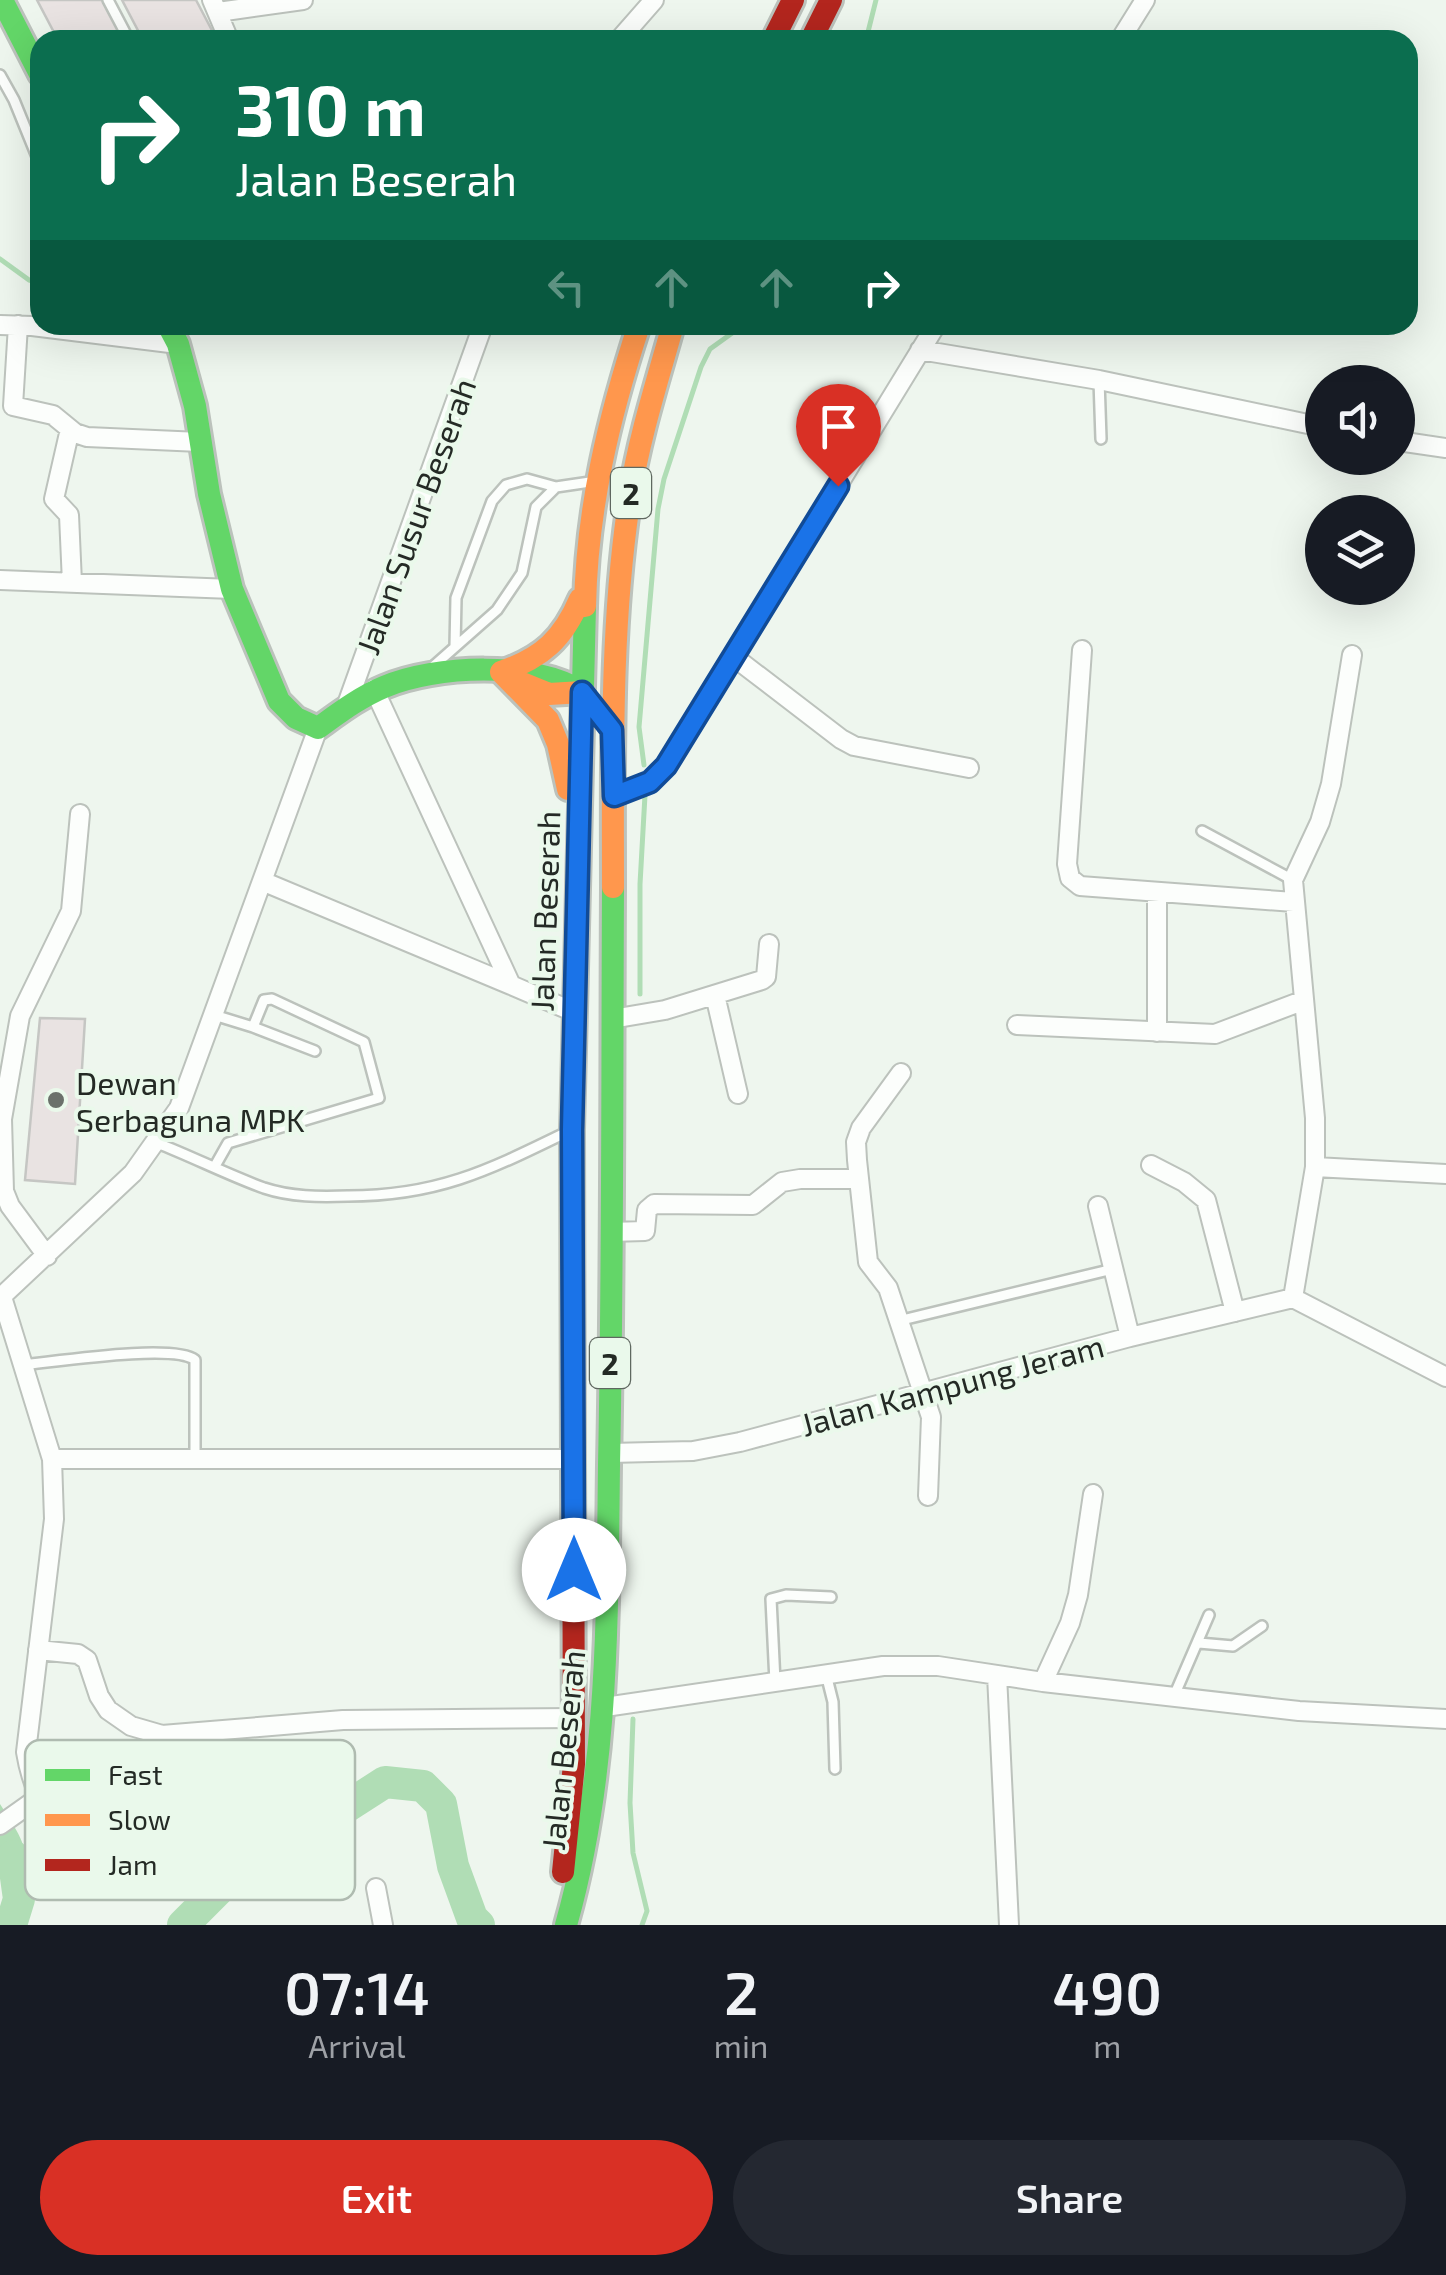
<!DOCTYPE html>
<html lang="en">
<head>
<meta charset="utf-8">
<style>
  body { margin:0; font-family:"Exo 2",sans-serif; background:#242831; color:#f1f3f6; height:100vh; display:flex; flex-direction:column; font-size:38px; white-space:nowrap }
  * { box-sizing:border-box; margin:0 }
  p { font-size:32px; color:#9ea1a6 }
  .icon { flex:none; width:55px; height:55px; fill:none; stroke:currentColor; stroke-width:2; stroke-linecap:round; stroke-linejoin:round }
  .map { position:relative; height:1925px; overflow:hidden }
  .panel { display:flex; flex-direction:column; background:#171b24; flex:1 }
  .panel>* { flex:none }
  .hud { position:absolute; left:30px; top:30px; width:1388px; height:305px; border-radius:30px; box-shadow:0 10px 40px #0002; background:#0b6e4f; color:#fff; overflow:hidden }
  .tools { position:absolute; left:1305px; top:365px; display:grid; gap:20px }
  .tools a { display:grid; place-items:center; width:110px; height:110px; border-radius:50%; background:#171b24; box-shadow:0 10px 40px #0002; font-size:50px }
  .pin { position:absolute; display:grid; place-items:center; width:85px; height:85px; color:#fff; margin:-102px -42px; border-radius:50% 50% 50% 0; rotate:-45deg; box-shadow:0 0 10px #0007 }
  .pin .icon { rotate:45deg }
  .me { position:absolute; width:110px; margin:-55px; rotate:0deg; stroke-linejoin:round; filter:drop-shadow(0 0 8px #0008) }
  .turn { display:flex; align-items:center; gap:35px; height:210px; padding:0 40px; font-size:45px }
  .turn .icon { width:130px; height:130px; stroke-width:2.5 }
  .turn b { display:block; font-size:70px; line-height:85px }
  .lanes { display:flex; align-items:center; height:95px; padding:0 40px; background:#0003; justify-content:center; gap:50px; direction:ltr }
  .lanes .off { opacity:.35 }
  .eta { display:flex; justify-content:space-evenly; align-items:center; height:170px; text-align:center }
  .eta b { font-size:60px; font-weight:600; line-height:70px }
  .button { display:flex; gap:20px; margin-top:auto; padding:20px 40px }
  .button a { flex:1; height:115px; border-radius:60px; background:#d93025; color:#fff; font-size:40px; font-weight:600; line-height:115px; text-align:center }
  .button a+a { background:#242831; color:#f1f3f6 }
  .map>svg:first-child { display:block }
</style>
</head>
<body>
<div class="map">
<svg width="1446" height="1925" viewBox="0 0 1446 1925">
  <rect width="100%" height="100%" fill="#eef6ee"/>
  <path fill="#b0ddb5" d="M0,1804c26,41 32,46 19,95l-19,-29z"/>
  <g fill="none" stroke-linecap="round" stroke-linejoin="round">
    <path stroke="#b0ddb5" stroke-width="5" d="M866,40l10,-40
      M0,259l29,21 11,3
      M644,765l-5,-38 19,-218 6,-30 37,-112 9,-18 25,-18
      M640,994v-110l5,-89
      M633,1719l-3,84 3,50 14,58 -5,14"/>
    <path stroke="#b0ddb5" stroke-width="32" d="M11,1925l8,-26 -6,-43
      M183,1925l37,-37 165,-106 38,4 18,18 12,62 19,52 7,7"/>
  </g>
  <path fill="#e9e3e2" stroke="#c5c6c3" stroke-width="2.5" d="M37,0h71l21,40h-71z
    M122,0h74l21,40h-74z
    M40,1018l45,1 -10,165 -50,-4z"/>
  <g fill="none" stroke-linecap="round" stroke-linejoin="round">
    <g stroke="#bcc2bc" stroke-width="14">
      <path id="lane" d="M108,0l21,40
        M0,75l14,25 26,64
        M1099,380l2,59
        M455,647l1,-49 36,-97 14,-16 21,-6 29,8
        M429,670l68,-60 25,-37 14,-66 20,-20 34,-5
        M1202,831l91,49
        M214,1015l39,12 11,-27 8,-1 92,43 15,56 -151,45 -13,23
        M253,1027l62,24
        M157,1143c36,14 71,32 107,45 27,9 55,9 84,8 90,0 141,-26 219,-64
        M898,1321l215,-52
        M22,1365c32,-3 152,-22 173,-5v99
        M1199,1643l34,3 29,-20
        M826,1674l7,28 2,67
        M775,1682l-4,-83 15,-4 45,2
        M1174,1696l35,-81"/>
    </g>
    <g stroke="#bcc2bc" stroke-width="22">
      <path id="street" d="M212,0l17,40
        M218,12l85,-12
        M619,40l35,-40
        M1120,40l25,-40
        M0,325l32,1 146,18
        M18,325l-5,81 40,9 22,18 12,4 113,5
        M920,350l179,30 223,47
        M70,429l-16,70 15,16 3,68
        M1398,441l48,7
        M0,580l232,9
        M1082,650l-15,214 3,14 10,8 214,16
        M734,657l107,82 13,7 115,22
        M374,689l137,296 63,27
        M346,707l137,-382
        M614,796l36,-14 16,-16 270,-441
        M262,881l249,104
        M715,995l23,99
        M612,1019l53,-9 97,-30 4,-3 3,-33
        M1017,1025l198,9 87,-33
        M1157,1032v-140
        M901,1073l-40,55 -5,14 1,18 11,102 20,26 43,129 -3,79
        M1151,1165l33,17 22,18 29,112
        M1315,1167l131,7
        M1098,1206l32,131
        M610,1232l35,-1 2,-21 7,-6 99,1 29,-23 18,-3h59
        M47,1256l-37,-50 -6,-15 -2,-72 18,-103 51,-105 9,-97
        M2,1297l50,162 2,60 -28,233c6,38 23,67 42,100 17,7 45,11 58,-7 4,-6 6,-18 8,-25
        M0,1298l133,-125 46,-65 139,-380
        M1293,1298l22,-131v-49l-22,-238 27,-58 11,-38 21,-129
        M1293,1298l153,79
        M610,1453l83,-2 47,-9 390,-105 163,-39
        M52,1459h523
        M38,1650l40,4 9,6 12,36 9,14 23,16 31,9 181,-15 231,-2
        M997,1675l12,250
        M1043,1682l27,-59 8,-28 15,-101
        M605,1707l278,-41h55l105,16 256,29 147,8
        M0,1825l38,-27
        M376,1888l7,37"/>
    </g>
    <g stroke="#bcc2bc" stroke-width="28">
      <path id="fast" d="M2,0l38,74
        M168,325l10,19 17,62 14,88 23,95 47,112 17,17 22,10c21,-15 42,-31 66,-41 51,-22 151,-26 198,5
        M573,1458l-1,-328 13,-524
        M566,1925c43,-151 41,-304 43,-460 4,-193 3,-385 4,-578"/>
    </g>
    <g stroke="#bcc2bc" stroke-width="28">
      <path id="slow" d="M585,606c2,-98 24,-189 54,-281
        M517,681l32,13 33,-2
        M568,789l-10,-45 -10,-24 -47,-48c41,-14 62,-33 79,-73
        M613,887c0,-130 -3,-262 17,-391 9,-58 27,-114 43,-171"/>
    </g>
    <g stroke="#bcc2bc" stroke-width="28">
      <path id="jam" d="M773,40l20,-40
        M811,40l20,-40
        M563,1872l11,-108 -1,-306"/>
    </g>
    <use href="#lane" stroke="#fcfefc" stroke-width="9"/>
    <use href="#street" stroke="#fcfefc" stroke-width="18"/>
    <use href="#fast" stroke="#63d668" stroke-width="22"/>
    <use href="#slow" stroke="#ff974d" stroke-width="22"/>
    <use href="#jam" stroke="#b3261e" stroke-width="22"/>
  </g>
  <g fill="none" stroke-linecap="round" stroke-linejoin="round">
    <g stroke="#114b97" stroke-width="25">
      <path id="route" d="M574,1570l-2,-440 10,-438 30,38 2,66 36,-14 16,-16 172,-280"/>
    </g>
    <use href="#route" stroke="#1a73e8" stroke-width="18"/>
  </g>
  <circle fill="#6b716b" stroke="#eaf9eb" stroke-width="4" cx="56" cy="1100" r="10"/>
  <g text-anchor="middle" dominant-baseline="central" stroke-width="8" stroke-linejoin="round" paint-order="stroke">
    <g fill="#eaf9eb" stroke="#5f6860" stroke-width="2.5">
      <rect x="611" y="468" width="40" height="50" rx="8"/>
      <rect x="590" y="1338" width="40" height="50" rx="8"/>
    </g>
    <g font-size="30" font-weight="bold" fill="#242a25">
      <text x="631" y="493">2</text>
      <text x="610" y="1363">2</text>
    </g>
    <g font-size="32" fill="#242a25" stroke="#eaf9eb">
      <text transform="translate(415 516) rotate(-70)">Jalan Susur Beserah</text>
      <text transform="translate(544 911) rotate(-88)">Jalan Beserah</text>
      <text transform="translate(952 1384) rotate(-15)">Jalan Kampung Jeram</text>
      <text transform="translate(562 1750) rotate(-84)">Jalan Beserah</text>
    </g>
    <g font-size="32" fill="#242a25" stroke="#eaf9eb" text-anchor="start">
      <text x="76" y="1082">Dewan<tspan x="76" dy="37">Serbaguna MPK</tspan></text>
    </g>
  </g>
  <rect x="25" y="1740" width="330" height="160" rx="15" fill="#eaf9eb" stroke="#afbbb0" stroke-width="2.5"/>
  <rect x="45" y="1769" width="45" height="12" fill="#63d668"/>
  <rect x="45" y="1814" width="45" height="12" fill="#ff974d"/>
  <rect x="45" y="1859" width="45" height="12" fill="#b3261e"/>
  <g font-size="28" fill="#242a25">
    <text x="108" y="1785">Fast</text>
    <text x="108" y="1830">Slow</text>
    <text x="108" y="1875">Jam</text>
  </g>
</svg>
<div class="tools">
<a><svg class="icon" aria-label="sound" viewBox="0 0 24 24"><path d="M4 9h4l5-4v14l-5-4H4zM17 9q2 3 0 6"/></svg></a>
<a><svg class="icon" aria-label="layers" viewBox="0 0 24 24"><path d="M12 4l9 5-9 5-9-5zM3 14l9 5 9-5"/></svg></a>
</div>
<div class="pin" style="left:838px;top:486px;background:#d93025"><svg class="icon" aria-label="arrive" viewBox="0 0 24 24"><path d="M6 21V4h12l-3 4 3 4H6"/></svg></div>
<svg class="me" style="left:574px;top:1570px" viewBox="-20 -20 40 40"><circle r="19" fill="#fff"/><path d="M0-13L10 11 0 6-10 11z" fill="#1a73e8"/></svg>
<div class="hud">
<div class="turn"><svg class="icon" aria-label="right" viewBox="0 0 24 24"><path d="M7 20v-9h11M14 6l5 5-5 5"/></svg><div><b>310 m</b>Jalan Beserah</div></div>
<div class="lanes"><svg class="icon off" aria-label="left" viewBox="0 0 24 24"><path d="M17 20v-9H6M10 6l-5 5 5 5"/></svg><svg class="icon off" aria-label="ahead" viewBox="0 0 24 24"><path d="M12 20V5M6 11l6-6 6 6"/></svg><svg class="icon off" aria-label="ahead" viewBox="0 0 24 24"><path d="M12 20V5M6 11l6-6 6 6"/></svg><svg class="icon" aria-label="right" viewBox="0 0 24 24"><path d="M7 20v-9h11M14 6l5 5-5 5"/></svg></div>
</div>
</div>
<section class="panel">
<div class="eta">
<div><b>07:14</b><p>Arrival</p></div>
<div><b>2</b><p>min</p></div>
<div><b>490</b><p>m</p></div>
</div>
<div class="button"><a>Exit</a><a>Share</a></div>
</section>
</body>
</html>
